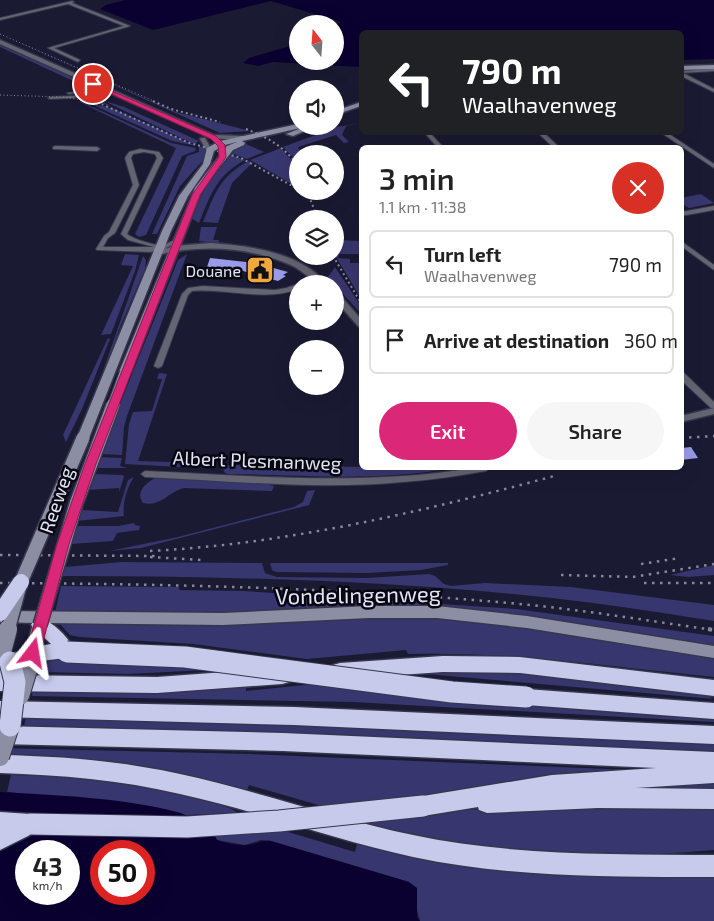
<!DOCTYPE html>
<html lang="en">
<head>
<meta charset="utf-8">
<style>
  body { margin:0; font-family:"Exo 2",sans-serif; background:#f6f6f6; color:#222; height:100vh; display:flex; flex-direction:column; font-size:19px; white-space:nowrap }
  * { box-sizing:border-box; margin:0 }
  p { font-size:16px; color:#767676 }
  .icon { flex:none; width:28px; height:28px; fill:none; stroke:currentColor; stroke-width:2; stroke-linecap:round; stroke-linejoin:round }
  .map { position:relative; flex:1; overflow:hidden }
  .sheet { position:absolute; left:359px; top:145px; width:325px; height:325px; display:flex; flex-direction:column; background:#fff; border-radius:8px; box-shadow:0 5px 20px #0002 }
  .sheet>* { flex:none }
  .banner { position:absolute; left:359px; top:30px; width:325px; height:105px; border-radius:8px; box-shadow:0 5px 20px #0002; background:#202124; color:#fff; overflow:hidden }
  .needle { width:32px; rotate:343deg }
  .controls { position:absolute; left:289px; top:15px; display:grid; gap:10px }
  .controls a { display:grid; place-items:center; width:55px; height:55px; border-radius:50%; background:#fff; box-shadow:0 5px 20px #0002; font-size:25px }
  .speed { position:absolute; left:15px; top:840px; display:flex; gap:10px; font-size:25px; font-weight:700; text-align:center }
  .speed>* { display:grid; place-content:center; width:65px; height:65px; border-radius:50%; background:#fff; box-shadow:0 5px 20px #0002; line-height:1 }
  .speed small { font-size:12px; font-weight:400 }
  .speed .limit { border:8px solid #d22; background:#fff; color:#111 }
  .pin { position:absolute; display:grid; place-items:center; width:42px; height:42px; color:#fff; margin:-21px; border:2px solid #fff; border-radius:50%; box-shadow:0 1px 5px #0007 }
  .me { position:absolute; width:55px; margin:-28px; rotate:14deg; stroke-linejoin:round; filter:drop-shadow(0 0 4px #0008) }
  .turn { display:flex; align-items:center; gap:18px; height:105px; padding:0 20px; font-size:22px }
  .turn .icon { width:65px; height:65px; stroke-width:2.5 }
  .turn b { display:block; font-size:35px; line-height:42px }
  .round { display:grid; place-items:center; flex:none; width:52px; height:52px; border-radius:26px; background:#f6f6f6 }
  .summary { display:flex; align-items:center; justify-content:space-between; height:85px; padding:0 20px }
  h1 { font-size:30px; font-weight:600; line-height:38px }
  .action { display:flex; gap:10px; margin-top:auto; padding:10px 20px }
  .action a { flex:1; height:58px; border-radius:30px; background:#db2777; color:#fff; font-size:20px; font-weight:600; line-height:58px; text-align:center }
  .action a+a { background:#f6f6f6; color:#222 }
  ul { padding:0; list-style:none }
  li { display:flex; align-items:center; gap:15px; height:68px; margin:0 10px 8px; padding:0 10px; border:2px solid #e0e0e0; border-radius:8px }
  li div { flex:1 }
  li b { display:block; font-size:19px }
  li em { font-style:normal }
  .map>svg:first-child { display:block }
</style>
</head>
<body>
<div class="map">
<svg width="714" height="921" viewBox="0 0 714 921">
  <rect width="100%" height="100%" fill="#1a1a33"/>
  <path fill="#38366e" d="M0,34l176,78 74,19 -30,2z
    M0,43l90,41 -6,2 -84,-39z
    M96,98l28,9 75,34 -4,3 -12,-5 -83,-40h-2l13,7 -27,-7z
    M82,100l32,9 82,37 -24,-5z
    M80,101l91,42 25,5 -1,3 -13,5 -36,79 -7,2 -4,-3 41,-86 -97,-46z
    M361,123l-15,3 -4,9 7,7 -5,1 -8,-8 -38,12 3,7h-3l-1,7 -14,-14 54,-20z
    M246,144l18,8 -17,7 -16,-6 2,-4z
    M199,146l6,2 1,9 -26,29 -23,48h-5l35,-78 12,-4z
    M281,148l15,17 1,22 -47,-27z
    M231,155l14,5c-29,16 -34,34 -46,63l-8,-5 18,-38z
    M249,161l3,2 -20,20 -14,40 -15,-1c12,-29 17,-46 46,-61z
    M701,194l13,9 -25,5 -8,-5v-5z
    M201,227h16l-4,13h6l-1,3 -19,-2z
    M335,236l2,4 24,1v13h-22l-1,4 12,1v4h11v36l-26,-44z
    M125,254l14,1 -4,16 -24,63 -10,1 32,-69 -12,-1z
    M187,254l-60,162 -3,11 -2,28 -21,-1c24,-66 52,-129 77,-194z
    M143,256l3,4 -1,9 -25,58 -15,44h-2z
    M335,267l26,39v8l-33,-37z
    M108,338l2,1 -28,70 -16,33 -3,-7z
    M159,373l8,1 -29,87 62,2 -1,5 -74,-4 4,-40 4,-12 19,-1 10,-32h-5z
    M100,457l22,1 -2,8 8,2h-33z
    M221,465l231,3c-73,14 -149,7 -223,6l-4,-1z
    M93,474l30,1 1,2 -5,15v-4l-32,2z
    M134,477c-7,10 -12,27 -10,39l-47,5 4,-11 37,2 10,-32z
    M155,478l119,5 -5,2 5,1 -2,5 -88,-3c-16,4 -23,19 -41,15 -8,-11 3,-20 12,-25z
    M315,490l-6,15 -168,43 -32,3 69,-14 116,-30 9,-5 4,-11z
    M134,523l1,2 5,1 -1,4 -22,3 -4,8 -42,3 5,-18h42z
    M122,562l140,1 3,10 12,4 90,1 62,-4 6,2 9,8 7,2 34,-3 86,4 143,18v16c-63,-10 -127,-20 -191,-26 -153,-15 -307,-19 -461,-19l3,-9z
    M270,563h178v2l-27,5 -54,3 -91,-1 -4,-2z
    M714,565v10l-26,2 -18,-2z
    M61,586l118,1v3l64,1 273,18 198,27v12l-227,-37 -43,-3 -189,6 -200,-1z
    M355,617l80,1 63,5 216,35v19c-102,-10 -203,-26 -306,-23l-2,-4 -99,9 -114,-15 -114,-7 -9,-2 -11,-12 164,1z
    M51,656l195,12 -118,6 -90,-2 4,-10z
    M486,669l215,25 13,5 -300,-26z
    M332,682l382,30v10l-361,-20 -321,-6 1,-6 99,2 114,-5v4z
    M26,718l469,14 219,11v10c-230,-15 -460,-19 -690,-27z
    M0,748l250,6 381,16 -203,27 -106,9 -73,-21 -2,5 -100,-21 -147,-12z
    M11,775c68,1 142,7 206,29 7,3 16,4 20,9l-51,2 -29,-7 -150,-16z
    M714,783v12l-91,-8z
    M608,807l106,1v42c-118,11 -235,3 -349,-27v-3l78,-10z
    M278,829l77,23 2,-8c120,29 235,34 357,33v44h-294l-11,-39 -138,-41 -10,-1 -16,5 -28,-5 -3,-6z"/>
  <path fill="#0b0131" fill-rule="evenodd" d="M125,0h589v59l-33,1v-28h-320v35l-88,-5 -15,4 -15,-3 6,-5 48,-14 1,17h37v-28l7,-3 -7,-2v-3l6,-3 -70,-21 -118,29 -53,-21 6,-4z
    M0,792c54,3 125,6 177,20 13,4 35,16 40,28 8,3 20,6 29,5 9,0 15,-5 25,-4l138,41 8,6v29l3,4h-420zM26,851h43v43h-43zM101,851h43v43h-43z"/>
  <path fill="#999be9" d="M210,258l45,5 33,9 -5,3 3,1 -8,5 -35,-10 -36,-4z
    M691,447l7,11 -17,2v-12z"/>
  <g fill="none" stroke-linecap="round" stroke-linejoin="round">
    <g stroke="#36364e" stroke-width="2">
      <path id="minor" d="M72,1l2,1 -2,1 58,23 -76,22 26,12 -2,2 -30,-14 76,-22 -56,-22 -68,16v-2z
        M714,69v2l-31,2 31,16v3l-33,-16v-5z
        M104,88l3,1v2l-14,6 -43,2 -2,-1 2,-1 42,-2 7,-4 -30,3 -2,-1z
        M424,132h5l15,16h-6z
        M537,132h6l17,16h-6z
        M660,132h6l48,32v4z
        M55,146l42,1 3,2 -3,2 -44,-2v-2z
        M140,149l19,3 4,6 -36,76c6,5 28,12 36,11 7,-2 13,-8 19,-5l-16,8 2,2 -3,2 -5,-2 -10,2 -53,-2 -1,-1 8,-13 5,-4 24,-47 -8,-27 4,-6zM144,152l11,2 2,4 -36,76 7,6 26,7h-51l5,-9 7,-5 24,-48 -8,-27 2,-4z
        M714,206v4l-33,6v-4z
        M681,241l33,24v5l-33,-24z
        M314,275l2,1v2l-9,6h-8z
        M298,284v5c-34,13 -71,-1 -106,2l-4,4 -26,71 -4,2 -4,-2 28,-72 6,-6 15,-2 72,4 11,-2z
        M681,373h3l30,29v6h-3l-30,-28z
        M472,468h18l-4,3c-28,5 -55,9 -83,11 -85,8 -172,-1 -258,-5l-4,-3 4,-3c109,5 219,15 327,-3z"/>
    </g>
    <g stroke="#36364e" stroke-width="3">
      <path id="tertiary" d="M0,40l214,95 28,1 3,2 -3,2 -31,-2 -211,-94z
        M201,138h4l8,14 -1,1h-4l-8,-14z
        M211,243c39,3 89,9 116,41 -14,0 -23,-13 -36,-19 -42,-18 -89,-21 -133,-10l-4,-2 20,-7z
        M335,292l3,1 23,26v8l-3,-1 -23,-26z
        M714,408v6l-33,8v-6z"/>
    </g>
    <g stroke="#36364e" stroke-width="3">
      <path id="secondary" d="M714,65v4l-33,1v-4z
        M361,102v4l-26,9v-4z
        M298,124l3,4 -59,13 3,2 -1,2 -11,5 -30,38 -72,184 -6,3 -4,-1 -2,-2 76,-184 32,-42 10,-4 -12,3 -11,6 -4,13 -22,32 -17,35 -82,207 -6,4 -4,-1 -2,-3 85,-207 17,-35 24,-32 4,-16 13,-7z
        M306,126h11l-24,10 -7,-2z
        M369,606h68l90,10 187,30v12l-187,-30 -90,-10h-68l-146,7 -176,-2 -6,30 -3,4 -5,2 -5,-2 -3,-4 8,-30 -33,-1v-10l2,-1 221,2z"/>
    </g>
    <g stroke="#36364e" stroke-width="3">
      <path id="motorway" d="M40,618c15,5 29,20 36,34l-2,5 -42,5 -25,13 150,2 125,-9 7,2 3,6 -3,6 -7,2 -125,9 -157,-2v-31l23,-11 28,-5 -20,-19 3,-5z
        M443,656l77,1 194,23v16l-194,-23 -77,-1 -103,7 -7,-2 -2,-6 2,-6 7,-2z
        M526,689l188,14v16l-188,-14 -7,-2 -3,-6 3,-6z
        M0,701l294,6 420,19v18l-420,-19 -294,-8z
        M0,726l283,7 431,19v31l-78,5 78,1v20l-116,-1 -111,5 -8,-3 -1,-3 -55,9 -8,-3 -3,-7 3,-7 8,-3 129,-21 104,-7 -373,-17 -283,-7z
        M0,755c60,1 121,6 180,19 78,17 155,45 233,61 99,21 200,19 301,20v22c-101,0 -202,1 -301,-20 -79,-17 -155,-46 -233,-63 -59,-14 -120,-19 -180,-21z
        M0,812l30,2 8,3 3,7 -3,7 -38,19z"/>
    </g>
    <use href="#minor" fill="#646572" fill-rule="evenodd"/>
    <use href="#tertiary" fill="#646572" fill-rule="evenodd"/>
    <use href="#secondary" fill="#8c8ea3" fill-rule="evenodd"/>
    <use href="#motorway" fill="#c8caec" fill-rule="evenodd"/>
    <path stroke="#87889d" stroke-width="1" stroke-dasharray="1 2.5" stroke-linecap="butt" d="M0,34l156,68
      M0,95l62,2 33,5"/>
    <path stroke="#87889d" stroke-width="2" stroke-dasharray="2 3" stroke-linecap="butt" d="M87,101l12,2 88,39 54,16 57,31
      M153,101l18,8 49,13
      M246,129c21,8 39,18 52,37
      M307,191l11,28
      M333,256l28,47"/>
    <path stroke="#87889d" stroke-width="2.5" stroke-dasharray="2.5 5.5" stroke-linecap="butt" d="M681,438l33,-2
      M150,551c139,-7 274,-40 408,-76
      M0,555l157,1
      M150,557l52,3
      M641,564l39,-6
      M561,575l72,2 81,-13
      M0,583c173,1 347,5 520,21 65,6 129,17 194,26
      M644,583h70"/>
    <path stroke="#87889d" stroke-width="4" stroke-dasharray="4 7" stroke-linecap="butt" d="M708,629l6,1"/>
    <g stroke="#36364e" stroke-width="12" stroke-linecap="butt">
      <path id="secondary-bridge-far2" d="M112,407l13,-35"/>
    </g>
    <g stroke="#36364e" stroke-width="16" stroke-linecap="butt">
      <path id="secondary-bridge-far1" d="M40,625l36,-121 37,-99
        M8,630l13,-48 62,-144"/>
    </g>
    <g stroke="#36364e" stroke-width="20" stroke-linecap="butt">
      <path id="secondary-bridge" d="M1,656l7,-27
        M20,696l13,-43
        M0,757l12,-37"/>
    </g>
    <g stroke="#36364e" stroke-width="19" stroke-linecap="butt">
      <path id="motorway-bridge-far1" d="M0,613l21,-31"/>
    </g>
    <g stroke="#36364e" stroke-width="23" stroke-linecap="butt">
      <path id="motorway-bridge" d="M67,652l118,5 267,35 74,5
        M10,662l5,20 -5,44
        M30,824l157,3 92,-6 144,-15"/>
    </g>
    <use href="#secondary-bridge-far2" stroke="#8c8ea3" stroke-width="10"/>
    <use href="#secondary-bridge-far1" stroke="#8c8ea3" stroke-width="13"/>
    <use href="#secondary-bridge" stroke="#8c8ea3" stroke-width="18"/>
    <use href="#motorway-bridge-far1" stroke="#c8caec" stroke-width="16"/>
    <use href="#motorway-bridge" stroke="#c8caec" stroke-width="21"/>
  </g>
  <path fill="#db2777" stroke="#8e194d" d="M91,82l125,54 9,9 1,12 -26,38 -104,269 -27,80 -29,109 -2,4h-10l-2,-4 31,-109 28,-80 107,-269 27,-38 -1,-11 -7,-7 -120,-54z"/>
  <defs>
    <g id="civic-square" transform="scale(1.4375)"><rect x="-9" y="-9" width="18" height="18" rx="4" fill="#efa73e" stroke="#060711"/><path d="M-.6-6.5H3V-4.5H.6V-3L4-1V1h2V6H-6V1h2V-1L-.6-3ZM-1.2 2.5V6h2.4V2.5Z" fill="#111"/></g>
  </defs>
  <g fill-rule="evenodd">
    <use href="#civic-square" x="260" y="270"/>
  </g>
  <g text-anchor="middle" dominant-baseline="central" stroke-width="5" stroke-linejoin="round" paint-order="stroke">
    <g font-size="16" fill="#e2e3f5" stroke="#060711" text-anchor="end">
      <text x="241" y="270">Douane</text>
    </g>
    <g font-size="19" fill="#e2e3f5" stroke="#060711">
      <text transform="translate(257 460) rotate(2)">Albert Plesmanweg</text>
      <text transform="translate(56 500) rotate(-71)">Reeweg</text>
    </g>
    <g font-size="22" fill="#e2e3f5" stroke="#060711">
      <text transform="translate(358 594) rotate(-1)">Vondelingenweg</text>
    </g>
  </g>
</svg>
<div class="controls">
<a><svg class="needle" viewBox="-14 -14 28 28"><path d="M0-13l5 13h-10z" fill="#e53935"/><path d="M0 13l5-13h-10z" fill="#767676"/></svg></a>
<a><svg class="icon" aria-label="sound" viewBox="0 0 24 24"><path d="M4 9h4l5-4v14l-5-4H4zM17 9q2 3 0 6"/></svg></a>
<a><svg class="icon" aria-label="search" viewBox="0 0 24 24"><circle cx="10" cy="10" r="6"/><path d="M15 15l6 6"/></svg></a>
<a><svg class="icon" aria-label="layers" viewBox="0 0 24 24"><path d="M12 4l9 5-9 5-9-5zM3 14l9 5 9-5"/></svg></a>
<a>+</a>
<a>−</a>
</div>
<div class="speed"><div>43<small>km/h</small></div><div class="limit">50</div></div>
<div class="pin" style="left:93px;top:84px;background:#d93025"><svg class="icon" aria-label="arrive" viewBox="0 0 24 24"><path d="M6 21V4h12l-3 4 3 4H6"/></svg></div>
<svg class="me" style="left:33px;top:653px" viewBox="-20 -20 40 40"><path d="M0-17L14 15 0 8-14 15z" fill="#db2777" stroke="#fff" stroke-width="4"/></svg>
<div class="banner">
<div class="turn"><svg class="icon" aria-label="left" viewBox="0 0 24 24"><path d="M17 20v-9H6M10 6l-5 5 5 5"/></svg><div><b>790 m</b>Waalhavenweg</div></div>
</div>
<section class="sheet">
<div class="summary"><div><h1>3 min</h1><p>1.1 km · 11:38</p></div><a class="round" style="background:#d93025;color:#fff"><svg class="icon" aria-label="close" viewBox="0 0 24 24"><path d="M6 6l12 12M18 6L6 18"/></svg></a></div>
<ul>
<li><svg class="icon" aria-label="left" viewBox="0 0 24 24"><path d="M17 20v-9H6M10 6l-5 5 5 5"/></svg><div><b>Turn left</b><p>Waalhavenweg</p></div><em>790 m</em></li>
<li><svg class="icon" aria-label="arrive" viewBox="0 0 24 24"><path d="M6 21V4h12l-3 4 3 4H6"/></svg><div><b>Arrive at destination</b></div><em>360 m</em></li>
</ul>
<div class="action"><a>Exit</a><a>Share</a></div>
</section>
</div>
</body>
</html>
